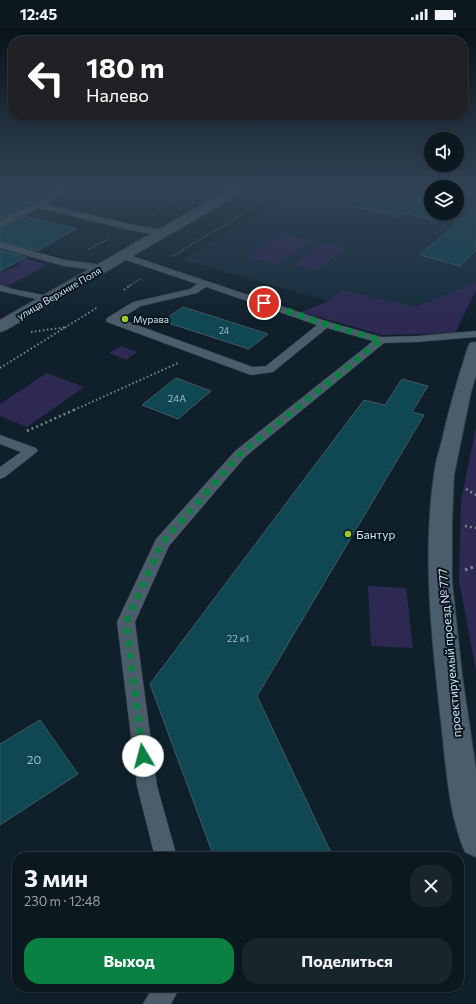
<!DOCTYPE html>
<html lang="ru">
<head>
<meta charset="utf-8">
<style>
  body { margin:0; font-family:Commissioner,sans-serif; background:#19252d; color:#f1f3f6; height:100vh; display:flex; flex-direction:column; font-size:15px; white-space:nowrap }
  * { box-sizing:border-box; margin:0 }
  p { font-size:13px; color:#9aa0a5 }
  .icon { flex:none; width:22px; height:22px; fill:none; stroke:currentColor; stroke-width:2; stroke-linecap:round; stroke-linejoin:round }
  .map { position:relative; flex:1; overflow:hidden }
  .drawer { position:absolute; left:12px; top:824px; width:452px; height:140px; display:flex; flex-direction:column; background:#0b1820; border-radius:16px; box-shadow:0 1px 3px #0004,0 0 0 1px #2b373e }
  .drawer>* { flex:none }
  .top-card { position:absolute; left:8px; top:8px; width:460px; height:84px; border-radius:16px; box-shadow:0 1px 3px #0004,0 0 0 1px #2b373e; background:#202124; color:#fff; overflow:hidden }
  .tools { position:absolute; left:424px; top:104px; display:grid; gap:8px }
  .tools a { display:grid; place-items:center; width:40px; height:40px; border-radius:50%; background:#0b1820; box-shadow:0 1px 3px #0004,0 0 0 1px #2b373e; font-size:20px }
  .pin { position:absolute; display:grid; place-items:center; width:34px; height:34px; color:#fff; margin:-17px; border:2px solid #fff; border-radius:50%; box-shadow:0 1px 4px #0007 }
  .me { position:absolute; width:44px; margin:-22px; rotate:352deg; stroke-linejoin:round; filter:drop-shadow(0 0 3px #0008) }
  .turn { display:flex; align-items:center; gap:14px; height:84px; padding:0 12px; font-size:18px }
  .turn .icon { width:52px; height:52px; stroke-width:2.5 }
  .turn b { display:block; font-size:28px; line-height:34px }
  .round { display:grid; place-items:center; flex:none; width:42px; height:42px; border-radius:16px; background:#19252d }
  .head { display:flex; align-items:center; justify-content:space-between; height:68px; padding:0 12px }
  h1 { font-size:24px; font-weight:700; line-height:30px }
  .action { display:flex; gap:8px; margin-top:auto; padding:8px 12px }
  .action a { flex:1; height:46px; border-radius:16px; background:#0b8043; color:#fff; font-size:16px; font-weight:700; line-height:46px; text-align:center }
  .action a+a { background:#19252d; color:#f1f3f6 }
  .status { display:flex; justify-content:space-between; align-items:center; height:28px; padding:0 20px; background:#0b1820; direction:ltr }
  .status svg { height:11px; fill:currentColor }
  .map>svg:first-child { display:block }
</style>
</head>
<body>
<div class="status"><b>12:45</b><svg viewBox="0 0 49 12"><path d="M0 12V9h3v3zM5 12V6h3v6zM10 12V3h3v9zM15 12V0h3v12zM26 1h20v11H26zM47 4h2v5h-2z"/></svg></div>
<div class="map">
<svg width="476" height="976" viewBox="0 0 476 976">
  <rect width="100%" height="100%" fill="#0f202b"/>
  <path fill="#142c3b" d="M302,159h129v26h26v-26h19v94l-9,5 -52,21 -72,-17 -15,11 -146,-41z"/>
  <path fill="#2d2953" d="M114,159h9l17,4 -18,10 -24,-6z
    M281,205l30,7 -34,25 -31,-8z
    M323,214l23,6 -30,23 -23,-6z
    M0,223l47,14 -41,22 -6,-2v-13l18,-6 2,-4 -20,-6z
    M476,253v9l-21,43 -73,2 -80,-23 26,-11 15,-11 72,17 52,-21z
    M121,318l16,6 -11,8 -17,-7z
    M47,345l37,14 -57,40 -27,-11v-12z
    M476,399v244l-17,-90 2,-80z
    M368,558l38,2 7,60 -42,-2z"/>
  <path fill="#0f4753" stroke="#425a61" d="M330,159h101v33l-26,-7 -5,4 -42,-10 6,-4 -35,-8z
    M0,161l39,9 -39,21z
    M476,178v44l-16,16 -40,-11z
    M26,188l50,13 -39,22 -37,-10v-13z
    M0,222l26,7 -26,14z
    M183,279l32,10 53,17 -19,15 -87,-28z
    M176,350l35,13 -33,28 -36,-14z
    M402,351l26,7 -16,26 12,3 -167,281 76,161h-119l-64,-173 214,-284 21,5z
    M40,692l38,54 -78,51v-81z"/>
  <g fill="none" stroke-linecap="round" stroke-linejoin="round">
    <g stroke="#2f3842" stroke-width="1">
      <path id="service" d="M65,159h10l-30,17 85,20 33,6 5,3 -5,3 -33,-6 -92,-22 -38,19v-6z
        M0,214l65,18 38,5 5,3 -5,3 -39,-5 -64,-18z
        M123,225l206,69 52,15 36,-1 59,-5v6l-59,5 -33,1 -139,114 -76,89 -34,76 22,164 20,71h-22l-18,-71 -20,-164 39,-83 79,-88 138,-110 -46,-13 -54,44 -21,3 -4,-1 -141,-52 -1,-2 1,-2 26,-16 57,-13 7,-5 -77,-26 -2,-2 2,-2zM206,259l111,38 -51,41 -13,1 -133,-48 21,-13 56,-13z
        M0,257l13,4 40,8 1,2 -5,3 -49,-11z
        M0,407l36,13 2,3 -33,26 -5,2v-12l21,-15 -21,-8z
        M153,959h27l-9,17h-28z"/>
    </g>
    <g stroke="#2f3842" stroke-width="2">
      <path id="minor" d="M476,314v33l-5,17 -17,83 -2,47v59l10,93 14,96v87l-11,-5c-17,-39 -19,-88 -24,-130 -9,-81 -19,-165 -7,-247 1,-12 5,-23 8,-35 7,-32 16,-62 26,-93l2,-4z"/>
    </g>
    <g stroke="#2f3842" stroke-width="2">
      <path id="secondary" d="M233,159h15l-2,3 -240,140 -6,2v-12z"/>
    </g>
    <path stroke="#78868f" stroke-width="1.5" stroke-dasharray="1 2" stroke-linecap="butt" d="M152,186l44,-27
      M89,221l19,-10
      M173,228l113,-69
      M129,258l11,-7"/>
    <path stroke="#78868f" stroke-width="2" stroke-dasharray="1.5 2.5" stroke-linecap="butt" d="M124,262l7,-5
      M31,304l36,-5
      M0,340l98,-61
      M74,382l104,-47"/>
    <path stroke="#78868f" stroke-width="2.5" stroke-dasharray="2 3" stroke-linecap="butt" d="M27,403l49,-22
      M466,461l10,6
      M465,498l11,2"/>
    <path stroke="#78868f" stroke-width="3" stroke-dasharray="2.5 3.5" stroke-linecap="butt" d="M465,542l11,-4"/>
    <use href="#service" fill="#4b5d6a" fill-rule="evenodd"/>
    <use href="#minor" fill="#4b5d6a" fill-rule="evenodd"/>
    <use href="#secondary" fill="#4b5d6a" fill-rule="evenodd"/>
  </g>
  <linearGradient id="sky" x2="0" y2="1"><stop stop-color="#081218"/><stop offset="0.54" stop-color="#314255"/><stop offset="1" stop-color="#314255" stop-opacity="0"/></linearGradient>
  <rect width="476" height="296" fill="url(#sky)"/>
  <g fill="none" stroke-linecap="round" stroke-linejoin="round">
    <path stroke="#0b8043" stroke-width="7" stroke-dasharray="0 12.6" d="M143,728l-17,-134 36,-79 78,-89 141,-114 -56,-16 -61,-21"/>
  </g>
  <g fill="#a2c929" stroke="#061621" stroke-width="1.5">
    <circle cx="125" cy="291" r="4"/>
    <circle cx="348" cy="506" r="4"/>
  </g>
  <g text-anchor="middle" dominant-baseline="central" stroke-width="4" stroke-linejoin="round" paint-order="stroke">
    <g font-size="9" fill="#a4bac3">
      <text x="224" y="302">24</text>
    </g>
    <g font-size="10" fill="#d6e0e8" stroke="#061621">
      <text transform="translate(59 265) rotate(-30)">улица Верхние Поля</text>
    </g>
    <g font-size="10" fill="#d6e0e8" stroke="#061621" text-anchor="start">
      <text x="133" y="291">Мурава</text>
    </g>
    <g font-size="10" fill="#a4bac3">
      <text x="177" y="370">24А</text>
      <text x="238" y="610">22 к1</text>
    </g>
    <g font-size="12" fill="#d6e0e8" stroke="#061621" text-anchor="start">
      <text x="356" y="506">Бантур</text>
    </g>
    <g font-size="12" fill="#d6e0e8" stroke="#061621">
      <text transform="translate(449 625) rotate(-95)">проектируемый проезд № 777</text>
    </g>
    <g font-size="12" fill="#a4bac3">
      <text x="34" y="731">20</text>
    </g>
  </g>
</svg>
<div class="tools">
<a><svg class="icon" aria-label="sound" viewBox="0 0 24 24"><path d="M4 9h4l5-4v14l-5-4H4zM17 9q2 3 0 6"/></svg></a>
<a><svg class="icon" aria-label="layers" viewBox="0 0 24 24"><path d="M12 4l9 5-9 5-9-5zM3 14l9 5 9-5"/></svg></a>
</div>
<div class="pin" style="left:264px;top:275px;background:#d93025"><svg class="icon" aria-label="arrive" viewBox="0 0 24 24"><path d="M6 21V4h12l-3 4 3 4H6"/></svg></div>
<svg class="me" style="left:143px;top:728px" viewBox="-20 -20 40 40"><circle r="19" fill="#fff"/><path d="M0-13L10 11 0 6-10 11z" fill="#0b8043"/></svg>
<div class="top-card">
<div class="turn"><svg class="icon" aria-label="left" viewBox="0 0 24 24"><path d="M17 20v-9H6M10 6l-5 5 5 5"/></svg><div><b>180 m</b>Налево</div></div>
</div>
<section class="drawer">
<div class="head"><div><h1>3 мин</h1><p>230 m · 12:48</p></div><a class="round"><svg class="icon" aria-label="close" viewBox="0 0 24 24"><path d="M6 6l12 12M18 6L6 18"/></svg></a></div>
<div class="action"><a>Выход</a><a>Поделиться</a></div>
</section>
</div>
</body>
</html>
